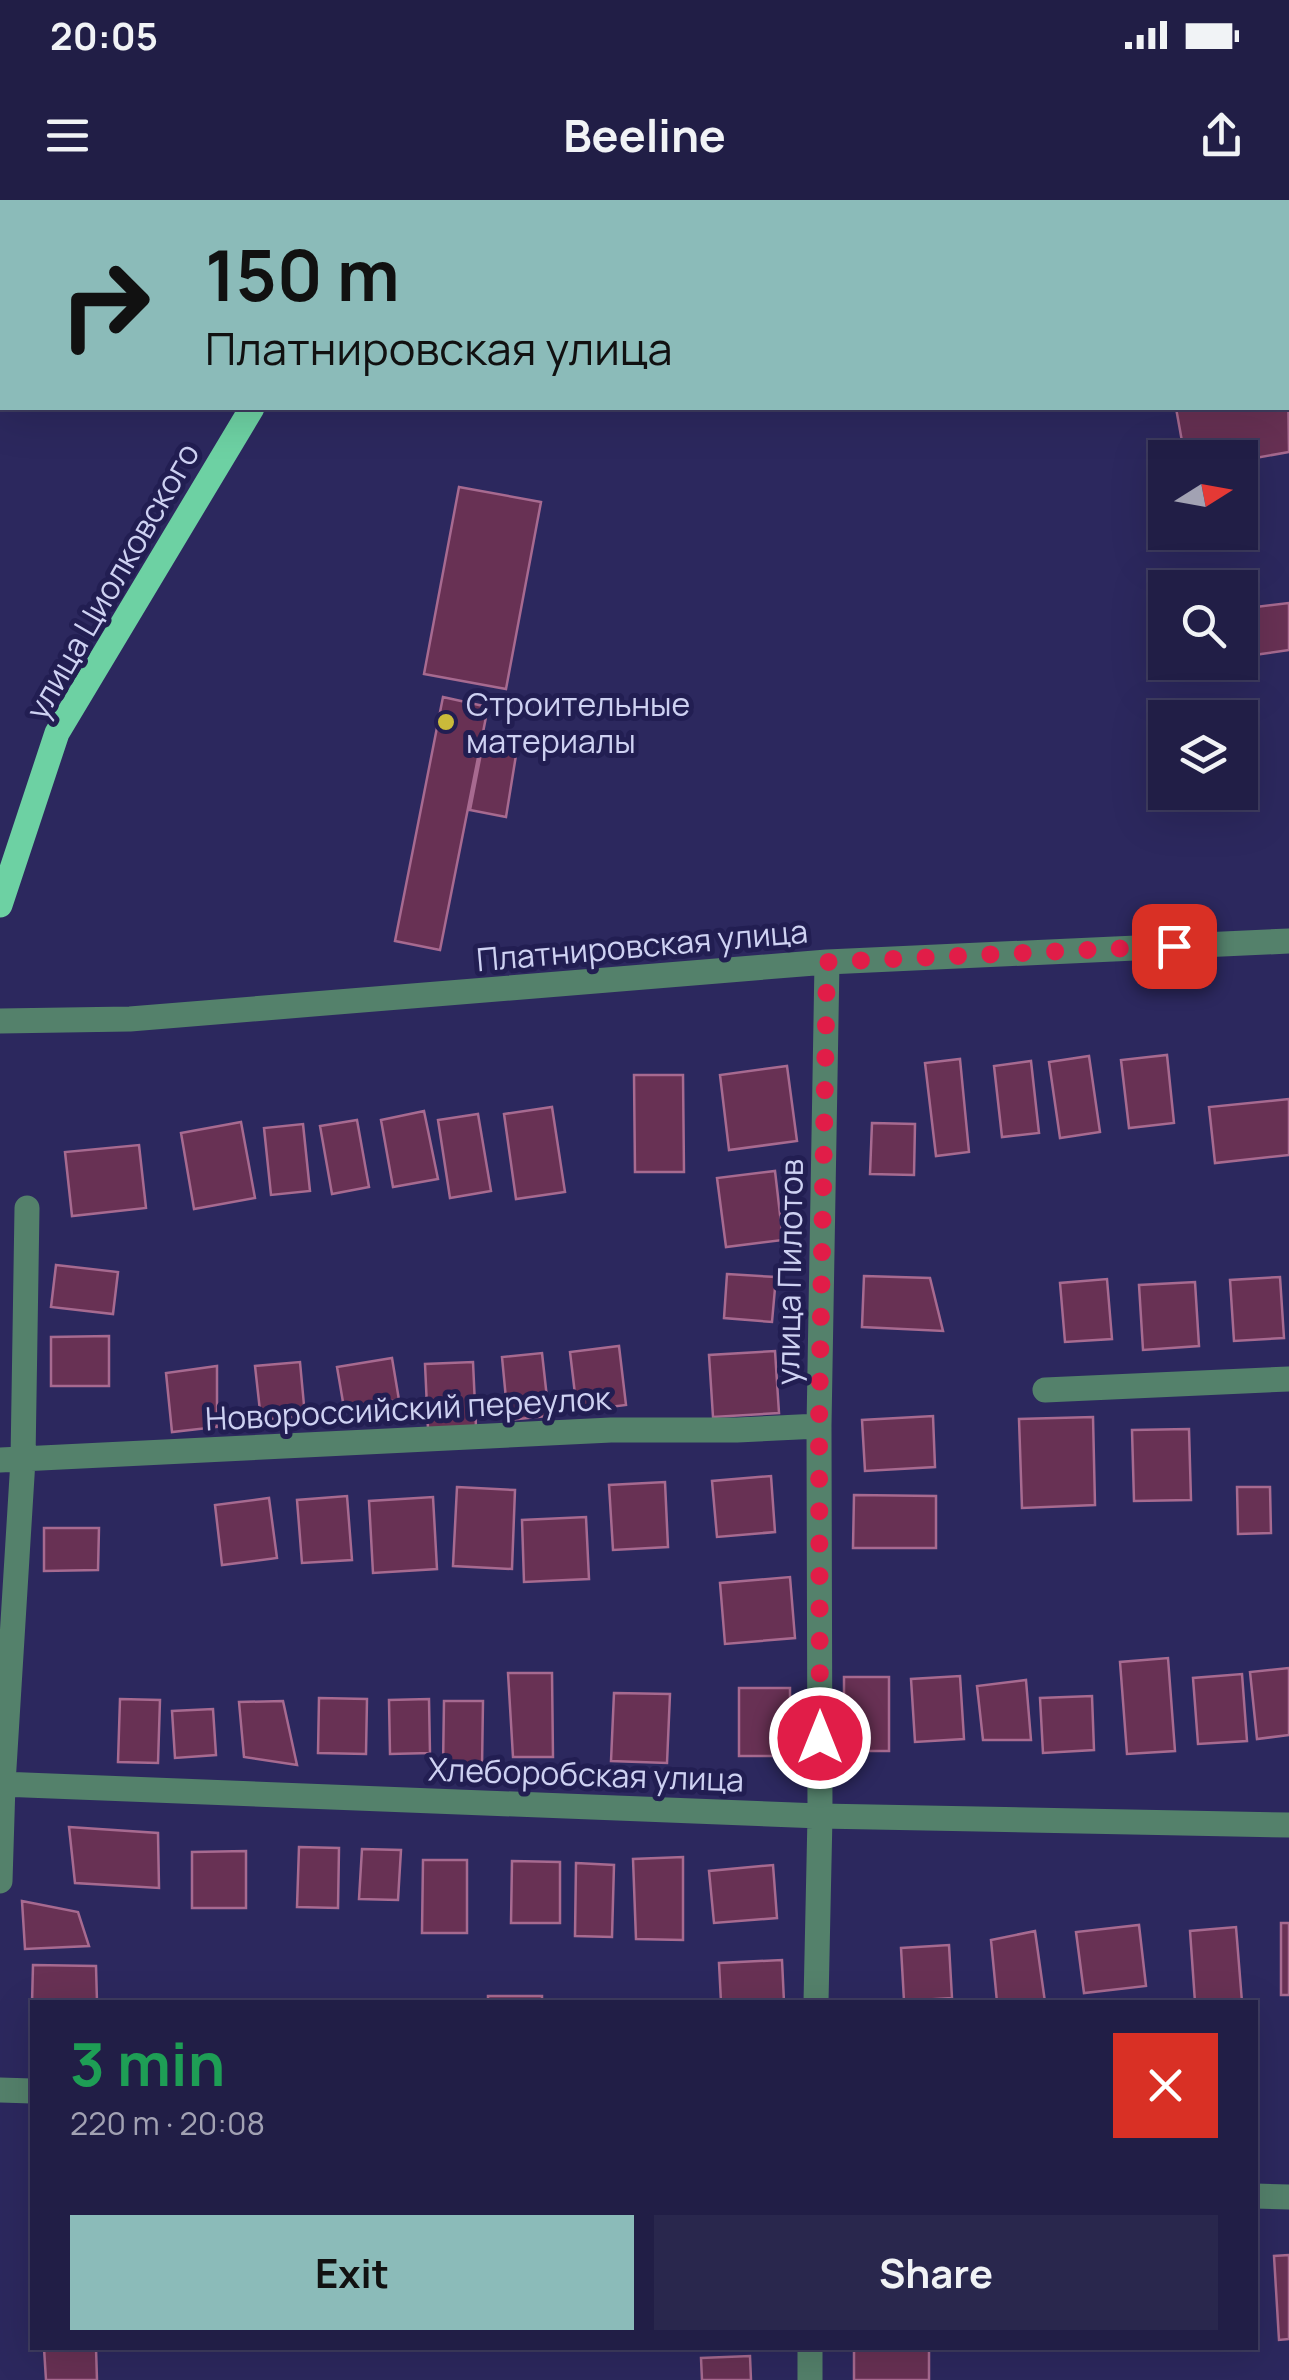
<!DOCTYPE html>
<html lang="en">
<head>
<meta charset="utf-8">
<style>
  body { margin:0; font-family:Manrope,sans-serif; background:#29274d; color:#f1f3f6; height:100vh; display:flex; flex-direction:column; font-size:38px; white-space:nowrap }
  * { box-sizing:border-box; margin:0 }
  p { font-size:32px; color:#a2a2b3 }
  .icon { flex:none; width:55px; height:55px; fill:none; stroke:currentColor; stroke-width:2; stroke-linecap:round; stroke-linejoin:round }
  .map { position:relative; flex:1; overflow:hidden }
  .details { position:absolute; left:30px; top:1800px; width:1228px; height:350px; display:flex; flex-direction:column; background:#211e46; border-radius:0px; box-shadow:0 10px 40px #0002,0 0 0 2px #3e3c5f }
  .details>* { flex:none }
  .banner { position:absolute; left:0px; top:0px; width:1290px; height:210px; box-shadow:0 10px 40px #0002,0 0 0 2px #3e3c5f; background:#8bbbb9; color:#111; overflow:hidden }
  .needle { width:65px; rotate:79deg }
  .controls { position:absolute; left:1148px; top:240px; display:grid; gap:20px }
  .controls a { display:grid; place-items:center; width:110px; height:110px; border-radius:0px; background:#211e46; box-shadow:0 10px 40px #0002,0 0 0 2px #3e3c5f; font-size:50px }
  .pin { position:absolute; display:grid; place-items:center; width:85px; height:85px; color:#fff; margin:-42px; border-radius:20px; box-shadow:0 5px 15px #0006 }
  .me { position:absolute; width:110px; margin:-55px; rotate:0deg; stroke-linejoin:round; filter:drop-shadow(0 0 8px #0008) }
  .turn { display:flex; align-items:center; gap:35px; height:210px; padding:0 40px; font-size:45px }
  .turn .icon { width:130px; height:130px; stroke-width:2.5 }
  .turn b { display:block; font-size:70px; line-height:85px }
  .round { display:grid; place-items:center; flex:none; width:105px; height:105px; border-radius:0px; background:#29274d }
  .headline { display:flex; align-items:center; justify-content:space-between; height:170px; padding:0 40px }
  h1 { font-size:60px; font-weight:700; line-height:75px; color:#1e9e55 }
  .cta { display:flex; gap:20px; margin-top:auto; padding:20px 40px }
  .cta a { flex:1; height:115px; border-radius:0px; background:#8bbbb9; color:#111; font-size:40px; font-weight:700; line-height:115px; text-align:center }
  .cta a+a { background:#29274d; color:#f1f3f6 }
  .status { display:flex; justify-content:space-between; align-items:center; height:70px; padding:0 50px; background:#211e46; direction:ltr }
  .status svg { height:28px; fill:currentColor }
  header { display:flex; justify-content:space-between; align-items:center; height:130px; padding:0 40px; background:#211e46; font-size:45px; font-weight:700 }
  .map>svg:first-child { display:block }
</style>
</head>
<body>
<div class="status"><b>20:05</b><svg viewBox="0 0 49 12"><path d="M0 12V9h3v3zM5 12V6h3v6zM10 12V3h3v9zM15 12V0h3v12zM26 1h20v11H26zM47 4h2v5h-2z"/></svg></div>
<header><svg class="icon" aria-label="menu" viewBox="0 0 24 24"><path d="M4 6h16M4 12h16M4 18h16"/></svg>Beeline<svg class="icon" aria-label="share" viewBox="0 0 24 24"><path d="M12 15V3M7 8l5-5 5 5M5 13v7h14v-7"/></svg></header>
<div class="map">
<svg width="1289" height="2180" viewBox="0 0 1289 2180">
  <rect width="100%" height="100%" fill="#2c285e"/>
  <path fill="#683154" stroke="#a76a90" stroke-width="2.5" d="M754,0h194v2h-194z
    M1288,179l1,73 -45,8 11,62 -15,3v-67h-55l-9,-50h112z
    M459,287l82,15 -35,187 -82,-15z
    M1289,403v47l-35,5 -7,-47z
    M443,497l45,10 -48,243 -45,-9z
    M483,543l34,6 -11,68 -36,-7z
    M1167,855l7,68 -45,5 -8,-68z
    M1089,856l11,76 -40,6 -11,-76z
    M960,859l9,93 -33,4 -11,-93z
    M1031,861l8,72 -37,4 -8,-71z
    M787,866l10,75 -68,9 -9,-75z
    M634,875h49l1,97h-49z
    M1289,899v56l-74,8 -6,-56z
    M552,907l13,85 -49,7 -12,-85z
    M424,911l14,68 -45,8 -12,-67z
    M478,914l13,77 -41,7 -12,-78z
    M357,920l12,67 -37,7 -12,-68z
    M241,922l14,76 -61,11 -13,-76z
    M872,923l43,1 -1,51 -44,-1z
    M303,924l7,67 -39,4 -7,-67z
    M139,945l7,63 -74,8 -7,-64z
    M775,971l8,69 -57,7 -9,-69z
    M56,1065l62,7 -5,42 -62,-7z
    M727,1074l49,3 -4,45 -48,-4z
    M864,1076l66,2 13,53 -81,-4z
    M1280,1077l4,61 -50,3 -4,-61z
    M1107,1079l5,60 -47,3 -5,-59z
    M1195,1082l4,64 -56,4 -4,-65z
    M109,1136v50h-58v-49z
    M619,1146l7,59 -49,6 -7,-59z
    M775,1151l4,62 -66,4 -4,-62z
    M542,1153l7,63 -41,4 -6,-63z
    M392,1158l7,42 -55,8 -7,-41z
    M300,1162l5,54 -44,4 -6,-54z
    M473,1162l3,65 -48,2 -3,-65z
    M217,1166v61l-45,5 -6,-59z
    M933,1216l2,51 -70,4 -3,-51z
    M1093,1217l2,88 -73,3 -3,-89z
    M1189,1229l2,71 -57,1 -2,-71z
    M771,1276l4,56 -58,5 -5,-56z
    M665,1282l3,65 -55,3 -4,-65z
    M457,1287l58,3 -3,79 -59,-3z
    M1237,1287h33l1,46 -33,1z
    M854,1295l82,1v52h-83z
    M347,1296l5,64 -50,3 -5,-63z
    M433,1297l4,72 -64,4 -4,-72z
    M269,1298l8,60 -55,7 -7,-60z
    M586,1317l3,62 -65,3 -2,-62z
    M44,1328h55l-1,42 -54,1z
    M790,1377l5,61 -70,6 -5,-61z
    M1168,1458l7,93 -48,3 -7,-92z
    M1289,1468v67l-32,4 -7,-67z
    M508,1473h44l1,84h-40z
    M1242,1474l5,67 -49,3 -5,-66z
    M960,1476l4,63 -49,3 -4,-63z
    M844,1477h45v74h-45z
    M1026,1480l5,60h-48l-6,-54z
    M739,1488h51v68h-51z
    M614,1493l56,1 -3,69 -56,-2z
    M1092,1496l2,54 -51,3 -3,-55z
    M319,1498l48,1 -1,55 -48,-1z
    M120,1499l40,1 -2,63 -40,-1z
    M429,1499l1,54 -40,1 -1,-54z
    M283,1501l14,64 -53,-8 -5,-55z
    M444,1501h39l-1,67h-39z
    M213,1509l3,46 -41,3 -3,-47z
    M69,1627l89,6 1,55 -84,-5z
    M299,1647l40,1 -1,60 -41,-1z
    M362,1649l39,1 -3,50 -39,-1z
    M246,1651v57h-54v-56z
    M683,1657v83l-47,-1 -3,-80z
    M423,1660h44v73h-45z
    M512,1661l48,1v61h-49z
    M576,1663l38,2 -2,72 -37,-1z
    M773,1665l4,53 -63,5 -5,-52z
    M22,1701l56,11 11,34 -64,3z
    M1281,1723h8v72h-8z
    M1139,1725l7,61 -62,7 -8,-61z
    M1236,1727l6,75h-47l-5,-71z
    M1035,1731l10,71h-48l-6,-62z
    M949,1745l3,53 -48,3 -3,-53z
    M782,1760l2,42h-63l-2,-39z
    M33,1765l63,1 1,36 -65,2z
    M488,1796h54v6h-54z
    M1289,2055v84l-10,1 -5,-84z
    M44,2148h52l1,32h-51z
    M854,2148h75v32h-75z
    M750,2156l1,24h-49l-1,-22z"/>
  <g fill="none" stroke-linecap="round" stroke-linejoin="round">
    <path stroke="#54816b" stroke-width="25" d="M336,2v-2
      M570,2l2,-2
      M0,821l130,-2 697,-57 462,-21
      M1045,1190l244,-11
      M0,1260l611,-30h126l82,-4
      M0,1584l820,32 469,9
      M0,1681l3,-97 20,-324 4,-252
      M816,1802l4,-186 -1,-390 8,-464
      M0,1890l32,1
      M1255,1996l34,1
      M810,2180v-32"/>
    <path stroke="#6dd1a3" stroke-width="25" d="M393,2l2,-2
      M0,705l57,-172 195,-325"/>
  </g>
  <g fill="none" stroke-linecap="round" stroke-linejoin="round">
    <path stroke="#e11d48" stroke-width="18" stroke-dasharray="0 32.4" d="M820,1538l-1,-312 8,-464 347,-16"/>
  </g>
  <circle fill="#caba3a" stroke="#221e52" stroke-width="4" cx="446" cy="522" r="10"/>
  <g text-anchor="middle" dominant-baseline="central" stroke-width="10" stroke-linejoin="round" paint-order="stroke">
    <g font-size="32" fill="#ced1f2" stroke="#221e52">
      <text transform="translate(112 381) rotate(-60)">улица Циолковского</text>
      <text transform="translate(642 745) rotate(-5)">Платнировская улица</text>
      <text transform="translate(789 1072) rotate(-89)">улица Пилотов</text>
      <text transform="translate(408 1208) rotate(-3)">Новороссийский переулок</text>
      <text transform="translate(586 1574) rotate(2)">Хлеборобская улица</text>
    </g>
    <g font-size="32" fill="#ced1f2" stroke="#221e52" text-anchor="start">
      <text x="466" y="504">Строительные<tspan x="466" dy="37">материалы</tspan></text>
    </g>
  </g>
</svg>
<div class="controls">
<a><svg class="needle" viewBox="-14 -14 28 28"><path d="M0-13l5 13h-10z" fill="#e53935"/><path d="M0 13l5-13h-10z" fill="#a2a2b3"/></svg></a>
<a><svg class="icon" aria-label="search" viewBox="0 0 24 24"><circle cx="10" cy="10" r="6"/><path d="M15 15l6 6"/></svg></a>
<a><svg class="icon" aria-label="layers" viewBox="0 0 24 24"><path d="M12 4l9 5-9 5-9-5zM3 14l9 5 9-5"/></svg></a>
</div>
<div class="pin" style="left:1174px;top:746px;background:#d93025"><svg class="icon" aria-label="arrive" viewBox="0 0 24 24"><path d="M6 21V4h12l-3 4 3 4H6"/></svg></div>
<svg class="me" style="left:820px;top:1538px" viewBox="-20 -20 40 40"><circle r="17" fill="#e11d48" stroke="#fff" stroke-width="3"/><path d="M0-11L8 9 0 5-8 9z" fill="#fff"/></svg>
<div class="banner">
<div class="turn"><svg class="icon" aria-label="right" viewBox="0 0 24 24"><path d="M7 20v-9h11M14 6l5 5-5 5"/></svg><div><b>150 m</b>Платнировская улица</div></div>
</div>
<section class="details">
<div class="headline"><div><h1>3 min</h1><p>220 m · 20:08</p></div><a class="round" style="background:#d93025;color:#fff"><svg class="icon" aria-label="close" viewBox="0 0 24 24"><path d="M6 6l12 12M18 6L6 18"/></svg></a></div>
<div class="cta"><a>Exit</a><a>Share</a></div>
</section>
</div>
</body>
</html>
